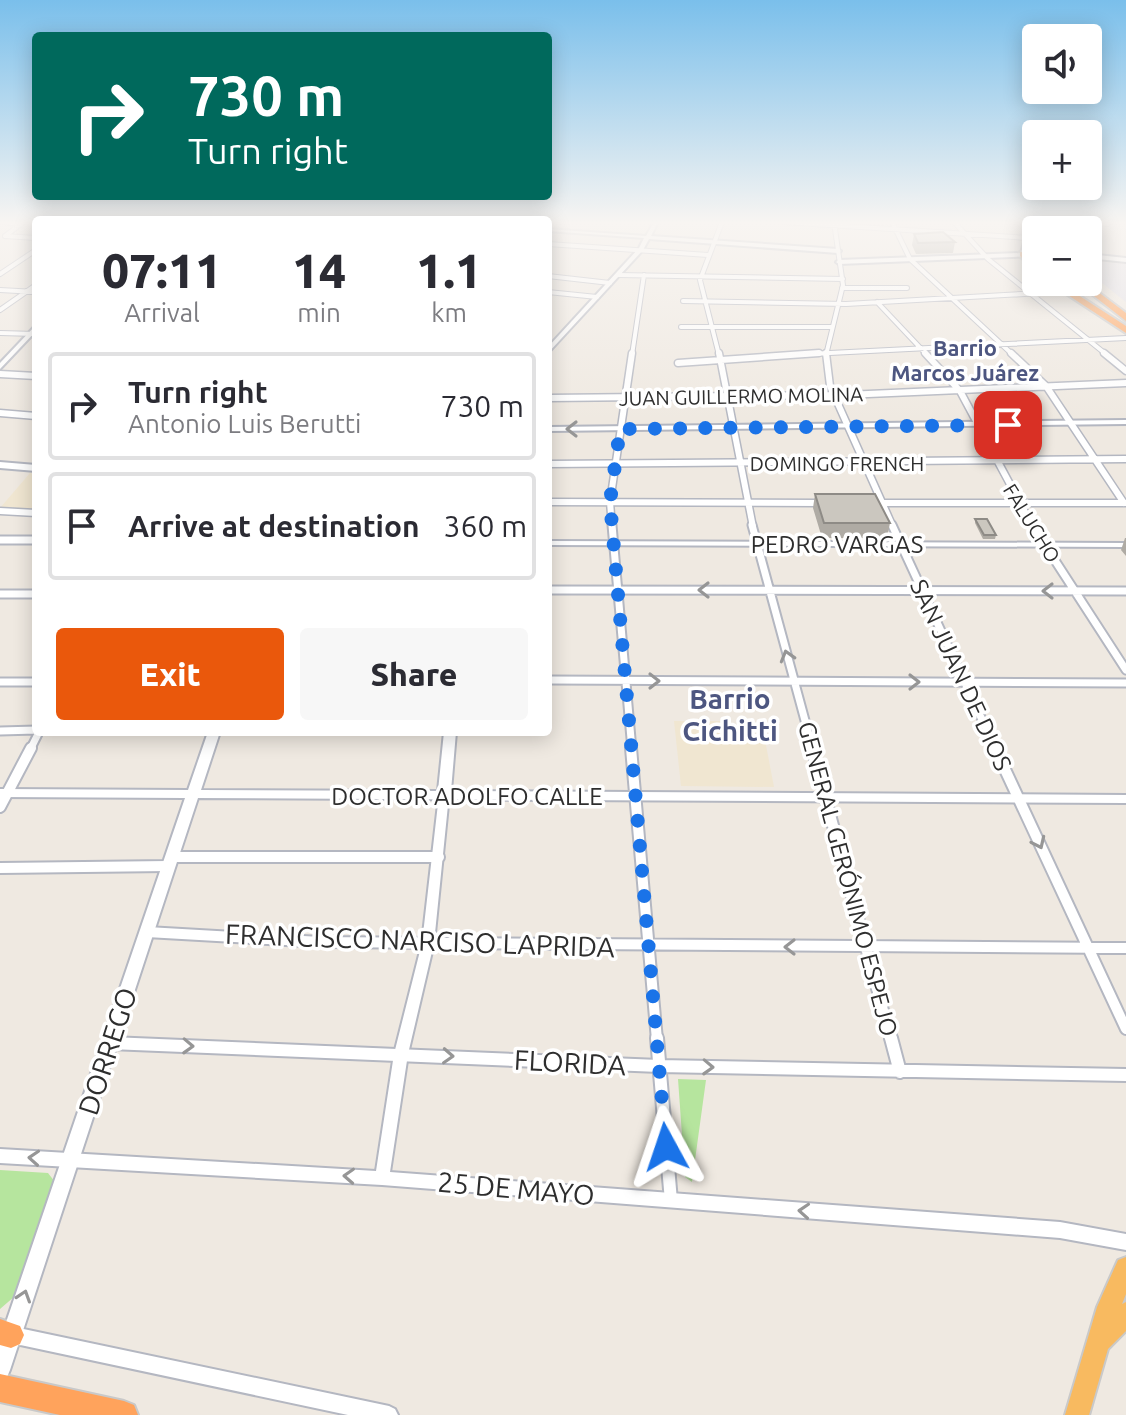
<!DOCTYPE html>
<html lang="en">
<head>
<meta charset="utf-8">
<style>
  body { margin:0; font-family:Ubuntu,sans-serif; background:#f7f7f7; color:#2b2b33; height:100vh; display:flex; flex-direction:column; font-size:30px; white-space:nowrap }
  * { box-sizing:border-box; margin:0 }
  p { font-size:26px; color:#7c7c81 }
  .icon { flex:none; width:44px; height:44px; fill:none; stroke:currentColor; stroke-width:2; stroke-linecap:round; stroke-linejoin:round }
  .map { position:relative; flex:1; overflow:hidden }
  .drawer { position:absolute; left:32px; top:216px; width:520px; height:520px; display:flex; flex-direction:column; background:#fff; border-radius:8px; box-shadow:0 4px 20px #0003 }
  .drawer>* { flex:none }
  .hud { position:absolute; left:32px; top:32px; width:520px; height:168px; border-radius:8px; box-shadow:0 4px 20px #0003; background:#00695c; color:#fff; overflow:hidden }
  .buttons { position:absolute; left:1022px; top:24px; display:grid; gap:16px }
  .buttons a { display:grid; place-items:center; width:80px; height:80px; border-radius:8px; background:#fff; box-shadow:0 4px 20px #0003; font-size:40px }
  .pin { position:absolute; display:grid; place-items:center; width:68px; height:68px; color:#fff; margin:-34px; border-radius:16px; box-shadow:0 4px 12px #0006 }
  .me { position:absolute; width:88px; margin:-44px; rotate:355deg; stroke-linejoin:round; filter:drop-shadow(0 0 6px #0008) }
  .turn { display:flex; align-items:center; gap:28px; height:168px; padding:0 24px; font-size:36px }
  .turn .icon { width:104px; height:104px; stroke-width:2.5 }
  .turn b { display:block; font-size:56px; line-height:68px }
  .eta { display:flex; justify-content:space-evenly; align-items:center; height:136px; text-align:center }
  .eta b { font-size:48px; font-weight:800; line-height:56px }
  .action { display:flex; gap:16px; margin-top:auto; padding:16px 24px }
  .action a { flex:1; height:92px; border-radius:8px; background:#ea580c; color:#fff; font-size:32px; font-weight:800; line-height:92px; text-align:center }
  .action a+a { background:#f7f7f7; color:#2b2b33 }
  ul { padding:0; list-style:none }
  li { display:flex; align-items:center; gap:24px; height:108px; margin:0 16px 12px; padding:0 8px; border:4px solid #e1e1e2; border-radius:8px }
  li div { flex:1 }
  li b { display:block; font-size:30px }
  li em { font-style:normal }
  .map>svg:first-child { display:block }
</style>
</head>
<body>
<div class="map">
<svg width="1126" height="1415" viewBox="0 0 1126 1415">
  <rect width="100%" height="100%" fill="#efe9e1"/>
  <path fill="#e3e1e8" d="M1092,261l34,3v38l-38,-30v-9z"/>
  <path fill="#f0e6d1" d="M30,473l6,1v36l-36,-2z
    M674,721h46l3,19h42l9,47 -93,-1z"/>
  <path fill="#b6e59e" d="M678,1079l28,1 -14,102 -7,-5z
    M0,1170l48,3 7,9 -40,114 -15,13z"/>
  <g fill="none" stroke-linecap="round" stroke-linejoin="round">
    <g stroke="#b4b7c1" stroke-width="6">
      <path id="minor-far4" d="M3,222l18,2 -16,12
        M783,222l245,16
        M892,222l18,37 103,96
        M954,222l34,37 119,96
        M1076,222l32,2
        M548,225l2,-3
        M5,236l31,2
        M548,244l160,11
        M0,274l36,-24
        M618,275l225,4
        M548,276l62,7
        M842,288h65
        M0,290l36,2
        M548,292l49,5
        M683,301l163,3 212,-12
        M877,302l50,53
        M0,310l36,-25
        M681,327h150
        M0,333l36,1
        M632,355l12,-80
        M719,355l-19,-75 22,-58
        M790,355l336,-17
        M826,355l17,-70 -9,-63"/>
    </g>
    <g stroke="#b4b7c1" stroke-width="9">
      <path id="minor-far3" d="M719,353l34,174
        M826,353l4,33 63,141
        M925,353l35,38 73,136
        M1011,353l35,33 78,117
        M1104,353l22,18
        M678,363l141,-10
        M0,374l36,2
        M548,398l297,-3 281,-12
        M0,413l36,3
        M548,464l578,-5
        M548,502l273,1
        M879,503h247
        M0,511l36,2
        M612,527l-2,-25 22,-149"/>
    </g>
    <g stroke="#b4b7c1" stroke-width="11">
      <path id="minor-far2" d="M612,525l20,225
        M752,525l61,225
        M892,525l104,225
        M1032,525l94,145
        M0,540h36
        M548,590l578,1
        M0,594h36
        M548,680l578,3
        M0,682h36
        M0,731l36,-1
        M30,750l9,-18"/>
    </g>
    <g stroke="#b4b7c1" stroke-width="14">
      <path id="minor-far1" d="M631,748l26,292
        M812,748l79,292
        M995,748l131,281
        M0,807l31,-59
        M172,857h267
        M0,868l168,-2
        M147,932l174,10 805,6"/>
    </g>
    <g stroke="#b4b7c1" stroke-width="16">
      <path id="minor" d="M657,1038l14,163
        M891,1038l9,34
        M110,1043l549,23 467,9"/>
    </g>
    <g stroke="#b4b7c1" stroke-width="4">
      <path id="tertiary" d="M654,222h4l-7,14 187,13 3,2 -3,2 -189,-14 -6,11 -95,103v-6l91,-99 5,-10 -96,-7v-2l98,7z
        M1030,226l2,1 -6,26 10,-1v4l-197,8 -3,-2 3,-2 182,-7 7,-26z
        M1088,254l38,4v4l-38,-4z
        M36,325v6l-36,38v-6z
        M1126,420v4l-578,7v-4z
        M548,541l578,2v4l-578,-2z
        M444,791l4,1 1,3 -15,148 -26,111 -18,118 670,50 66,12v16l-66,-12 -678,-53 -382,-22v-14l376,22 18,-117 28,-111 17,-148 1,-3z
        M0,1320l14,7 375,79 6,3 3,6h-50l-337,-72 -11,-5z"/>
    </g>
    <g stroke="#b4b7c1" stroke-width="4">
      <path id="secondary" d="M0,462l36,3v6l-36,-3z
        M208,732h12l-19,58 237,1 6,-59h12l-5,59 675,4v8l-928,-5 -188,572 -3,7 -7,3v-40l185,-542 -185,-1v-8l188,1z"/>
    </g>
    <g stroke="#c9c9c9" stroke-width="4">
      <path id="trunk" d="M1126,1257v37l-4,10 4,-2v29l-18,18 -19,66h-24l32,-108 21,-47z"/>
    </g>
    <g stroke="#c9c9c9" stroke-width="4">
      <path id="motorway" d="M1035,222h8l-1,8 -7,2z
        M1050,222h8l1,8h-8z
        M1020,252h6l10,12v8l-16,-16z
        M1048,282h10l68,44v7z
        M1076,282h9l41,31v8z
        M0,1319l20,7 4,9 -4,9 -9,4 -11,-3z
        M0,1374l124,27 10,4 4,10h-78l-60,-13z"/>
    </g>
    <use href="#minor-far4" stroke="#fff" stroke-width="4"/>
    <use href="#minor-far3" stroke="#fff" stroke-width="6"/>
    <use href="#minor-far2" stroke="#fff" stroke-width="7"/>
    <use href="#minor-far1" stroke="#fff" stroke-width="10"/>
    <use href="#minor" stroke="#fff" stroke-width="12"/>
    <use href="#tertiary" fill="#fff" fill-rule="evenodd"/>
    <use href="#secondary" fill="#fff" fill-rule="evenodd"/>
    <use href="#trunk" fill="#f8ba60" fill-rule="evenodd"/>
    <use href="#motorway" fill="#ffa35c" fill-rule="evenodd"/>
    <g stroke="#c9c9c9" stroke-width="11" stroke-linecap="butt">
      <path id="motorway-bridge" d="M1035,242l1,13"/>
    </g>
    <use href="#motorway-bridge" stroke="#ffa35c" stroke-width="9"/>
  </g>
  <path fill="#afaba4" d="M914,234l41,8 -2,11 -37,1 -4,-9z
    M815,494l75,29 -3,15h-65l-9,-30z
    M975,519l21,16 -1,4h-12l-8,-16z
    M1125,538h1v18l-5,-6z"/>
  <path fill="#cbc7bf" stroke="#8e8b86" stroke-width="2" d="M943,232l12,10 -37,1 -4,-9z
    M815,494h60l15,29h-66z
    M975,519h12l9,16h-12z"/>
  <defs><path id="oneway-chevron" d="M-2-3.5L2.5 0L-2 3.5" fill="none" stroke-width="1.6" stroke-linecap="round" stroke-linejoin="round" transform="scale(2)"/></defs>
  <g stroke="#969696">
    <use href="#oneway-chevron" transform="translate(572 429) rotate(180)"/>
    <use href="#oneway-chevron" transform="translate(704 590) rotate(-180)"/>
    <use href="#oneway-chevron" transform="translate(1048 591) rotate(-180)"/>
    <use href="#oneway-chevron" transform="translate(787 656) rotate(-106)"/>
    <use href="#oneway-chevron" transform="translate(654 681)"/>
    <use href="#oneway-chevron" transform="translate(914 682)"/>
    <use href="#oneway-chevron" transform="translate(1039 843) rotate(65)"/>
    <use href="#oneway-chevron" transform="translate(790 947) rotate(-180)"/>
    <use href="#oneway-chevron" transform="translate(188 1046) rotate(2)"/>
    <use href="#oneway-chevron" transform="translate(448 1056) rotate(3)"/>
    <use href="#oneway-chevron" transform="translate(708 1067) rotate(2)"/>
    <use href="#oneway-chevron" transform="translate(34 1158) rotate(-176)"/>
    <use href="#oneway-chevron" transform="translate(349 1176) rotate(-177)"/>
    <use href="#oneway-chevron" transform="translate(804 1211) rotate(-176)"/>
    <use href="#oneway-chevron" transform="translate(24 1296) rotate(-72)"/>
  </g>
  <linearGradient id="sky" x2="0" y2="1"><stop stop-color="#7abfeb"/><stop offset="0.53" stop-color="#f8f5f2"/><stop offset="1" stop-color="#f8f5f2" stop-opacity="0"/></linearGradient>
  <rect width="1126" height="420" fill="url(#sky)"/>
  <g fill="none" stroke-linecap="round" stroke-linejoin="round">
    <path stroke="#1a73e8" stroke-width="14" stroke-dasharray="0 25.2" d="M666,1147l-56,-645 10,-73 388,-4"/>
  </g>
  <g text-anchor="middle" dominant-baseline="central" stroke-width="7" stroke-linejoin="round" paint-order="stroke">
    <g font-size="20" fill="#2e2e2e" stroke="#fff">
      <text transform="translate(741 396) rotate(-1)">JUAN GUILLERMO MOLINA</text>
      <text x="837" y="463">DOMINGO FRENCH</text>
      <text transform="translate(1032 523) rotate(58)">FALUCHO</text>
    </g>
    <g font-size="22" font-weight="bold" fill="#4d5680" stroke="#fff">
      <text x="965" y="347">Barrio<tspan x="965" dy="25">Marcos Juárez</tspan></text>
    </g>
    <g font-size="24" fill="#2e2e2e" stroke="#fff">
      <text x="837" y="544">PEDRO VARGAS</text>
      <text transform="translate(961 675) rotate(65)">SAN JUAN DE DIOS</text>
      <text x="467" y="796">DOCTOR ADOLFO CALLE</text>
      <text transform="translate(848 879) rotate(75)">GENERAL GERÓNIMO ESPEJO</text>
    </g>
    <g font-size="28" font-weight="bold" fill="#4d5680" stroke="#fff">
      <text x="730" y="698">Barrio<tspan x="730" dy="32">Cichitti</tspan></text>
    </g>
    <g font-size="28" fill="#2e2e2e" stroke="#fff">
      <text transform="translate(420 940) rotate(2)">FRANCISCO NARCISO LAPRIDA</text>
      <text transform="translate(107 1051) rotate(-72)">DORREGO</text>
      <text transform="translate(570 1062) rotate(3)">FLORIDA</text>
      <text transform="translate(516 1188) rotate(5)">25 DE MAYO</text>
    </g>
  </g>
</svg>
<div class="buttons">
<a><svg class="icon" aria-label="sound" viewBox="0 0 24 24"><path d="M4 9h4l5-4v14l-5-4H4zM17 9q2 3 0 6"/></svg></a>
<a>+</a>
<a>−</a>
</div>
<div class="pin" style="left:1008px;top:425px;background:#d93025"><svg class="icon" aria-label="arrive" viewBox="0 0 24 24"><path d="M6 21V4h12l-3 4 3 4H6"/></svg></div>
<svg class="me" style="left:666px;top:1147px" viewBox="-20 -20 40 40"><path d="M0-17L14 15 0 8-14 15z" fill="#1a73e8" stroke="#fff" stroke-width="4"/></svg>
<div class="hud">
<div class="turn"><svg class="icon" aria-label="right" viewBox="0 0 24 24"><path d="M7 20v-9h11M14 6l5 5-5 5"/></svg><div><b>730 m</b>Turn right</div></div>
</div>
<section class="drawer">
<div class="eta">
<div><b>07:11</b><p>Arrival</p></div>
<div><b>14</b><p>min</p></div>
<div><b>1.1</b><p>km</p></div>
</div>
<ul>
<li><svg class="icon" aria-label="right" viewBox="0 0 24 24"><path d="M7 20v-9h11M14 6l5 5-5 5"/></svg><div><b>Turn right</b><p>Antonio Luis Berutti</p></div><em>730 m</em></li>
<li><svg class="icon" aria-label="arrive" viewBox="0 0 24 24"><path d="M6 21V4h12l-3 4 3 4H6"/></svg><div><b>Arrive at destination</b></div><em>360 m</em></li>
</ul>
<div class="action"><a>Exit</a><a>Share</a></div>
</section>
</div>
</body>
</html>
